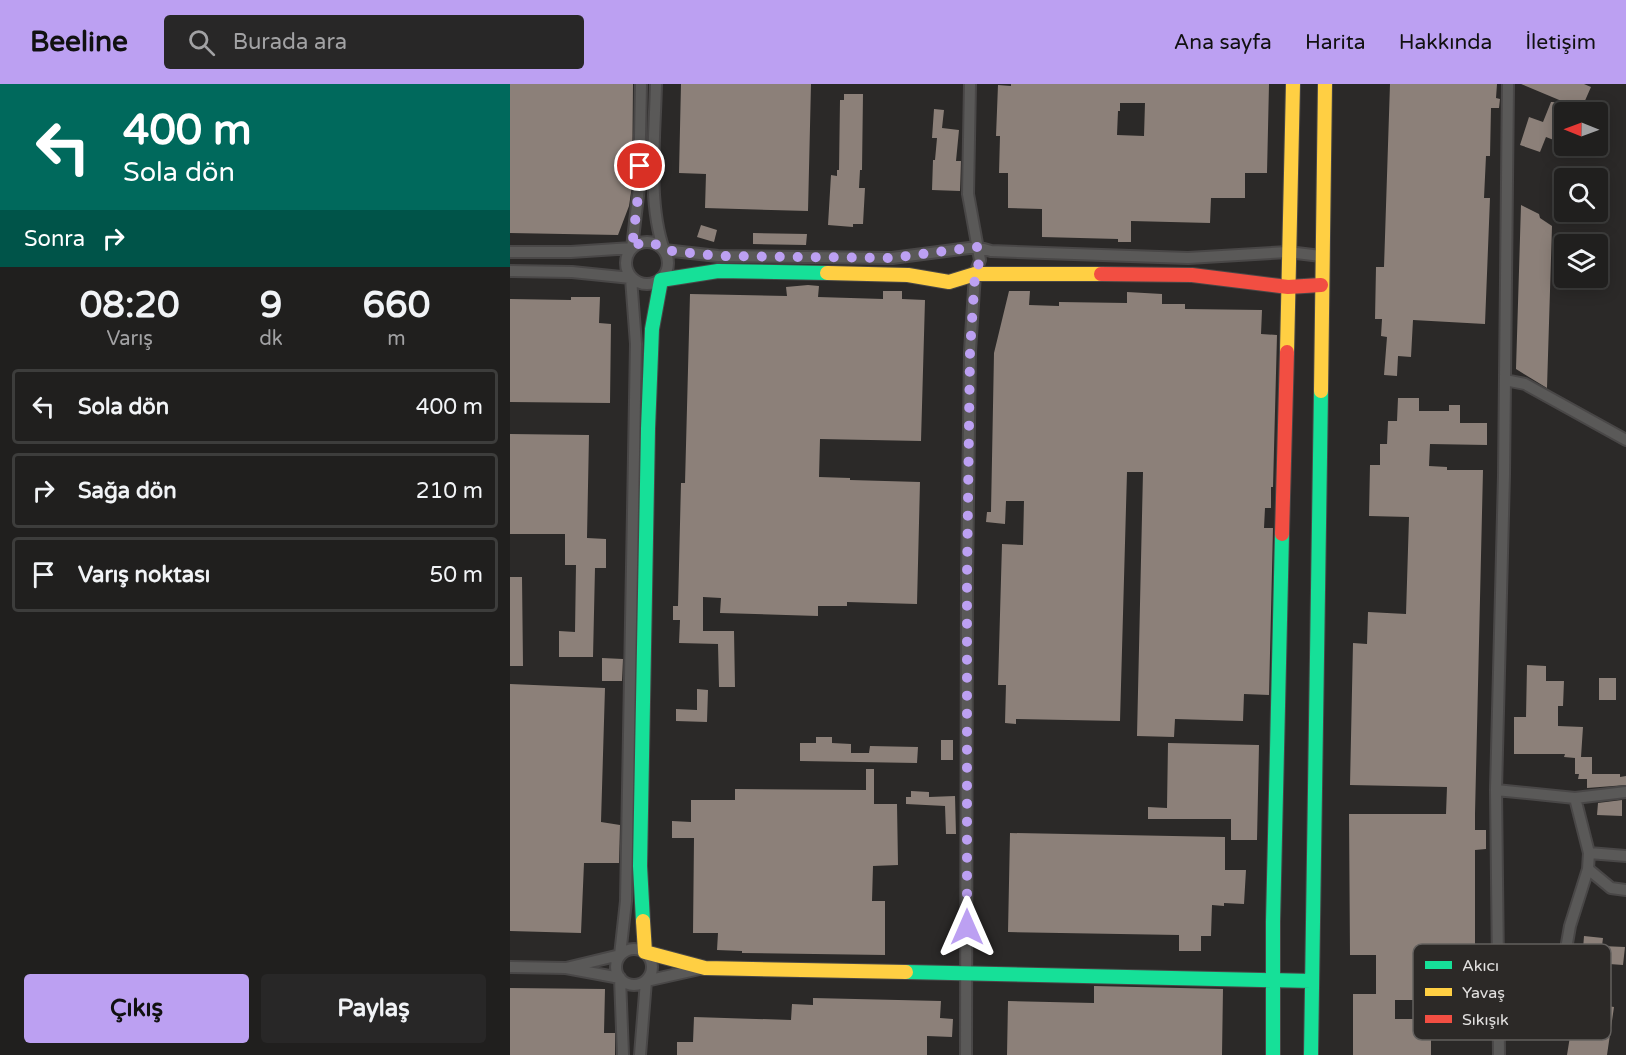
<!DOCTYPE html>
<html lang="tr">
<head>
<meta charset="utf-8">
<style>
  body { margin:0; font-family:"Varela Round",sans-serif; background:#282727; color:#f1f3f6; height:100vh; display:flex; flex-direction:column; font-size:22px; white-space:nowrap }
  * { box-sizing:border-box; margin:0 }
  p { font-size:20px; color:#a2a2a4 }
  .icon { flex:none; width:33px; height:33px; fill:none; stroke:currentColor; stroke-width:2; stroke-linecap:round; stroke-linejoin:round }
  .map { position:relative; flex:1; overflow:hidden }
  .sheet { display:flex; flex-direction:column; background:#201f1e; width:510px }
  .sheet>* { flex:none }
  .banner { background:#00695c; color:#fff; overflow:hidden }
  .needle { width:39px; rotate:271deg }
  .buttons { position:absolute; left:1044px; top:18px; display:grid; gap:12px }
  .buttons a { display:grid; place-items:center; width:54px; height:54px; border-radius:6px; background:#201f1e; box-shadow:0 3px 15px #0003,0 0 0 2px #3d3d3c; font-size:30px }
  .pin { position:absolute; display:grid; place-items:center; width:51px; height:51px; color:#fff; margin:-26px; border:3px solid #fff; border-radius:50%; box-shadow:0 2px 6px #0007 }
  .me { position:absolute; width:66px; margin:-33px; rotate:0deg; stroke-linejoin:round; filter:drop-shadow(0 0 4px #0008) }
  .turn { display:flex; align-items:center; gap:21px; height:126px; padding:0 24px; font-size:27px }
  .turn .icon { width:78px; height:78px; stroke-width:2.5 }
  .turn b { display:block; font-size:42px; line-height:51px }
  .then { display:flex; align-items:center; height:57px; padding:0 24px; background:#0003; gap:12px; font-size:22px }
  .eta { display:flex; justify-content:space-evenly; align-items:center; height:102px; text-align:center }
  .eta b { font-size:36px; font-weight:700; line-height:42px }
  .primary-button { display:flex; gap:12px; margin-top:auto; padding:12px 24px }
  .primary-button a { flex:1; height:69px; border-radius:6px; background:#bca0f2; color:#111; font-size:24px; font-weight:700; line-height:69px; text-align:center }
  .primary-button a+a { background:#282727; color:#f1f3f6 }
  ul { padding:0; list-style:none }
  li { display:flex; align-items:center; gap:18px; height:75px; margin:0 12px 9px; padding:0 12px; border:3px solid #3d3d3c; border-radius:6px }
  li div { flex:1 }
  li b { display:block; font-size:22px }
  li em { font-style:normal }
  header { display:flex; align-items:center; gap:36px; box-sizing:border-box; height:84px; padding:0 30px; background:#bca0f2; color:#111 }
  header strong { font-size:28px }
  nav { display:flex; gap:33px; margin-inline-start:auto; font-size:21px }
  .search { width:420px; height:54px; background:#282727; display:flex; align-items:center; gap:15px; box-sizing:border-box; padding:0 21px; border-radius:6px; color:#a2a2a4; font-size:22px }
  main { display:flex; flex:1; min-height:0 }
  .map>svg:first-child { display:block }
</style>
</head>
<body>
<header>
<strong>Beeline</strong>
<div class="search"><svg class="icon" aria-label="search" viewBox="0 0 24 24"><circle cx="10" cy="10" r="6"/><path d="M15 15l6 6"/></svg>Burada ara</div>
<nav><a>Ana sayfa</a><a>Harita</a><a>Hakkında</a><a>İletişim</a></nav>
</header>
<main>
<section class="sheet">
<div class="banner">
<div class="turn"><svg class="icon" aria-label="left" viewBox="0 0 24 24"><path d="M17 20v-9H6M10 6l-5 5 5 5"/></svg><div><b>400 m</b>Sola dön</div></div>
<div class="then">Sonra<svg class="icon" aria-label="right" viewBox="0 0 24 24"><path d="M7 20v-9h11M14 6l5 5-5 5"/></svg></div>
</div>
<div class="eta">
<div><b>08:20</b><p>Varış</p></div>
<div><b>9</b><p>dk</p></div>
<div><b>660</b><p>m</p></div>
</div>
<ul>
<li><svg class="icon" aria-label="left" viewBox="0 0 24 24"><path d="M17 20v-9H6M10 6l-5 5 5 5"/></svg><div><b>Sola dön</b></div><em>400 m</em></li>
<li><svg class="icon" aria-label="right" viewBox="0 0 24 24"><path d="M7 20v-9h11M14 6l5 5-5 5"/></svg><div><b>Sağa dön</b></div><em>210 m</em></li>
<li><svg class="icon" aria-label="arrive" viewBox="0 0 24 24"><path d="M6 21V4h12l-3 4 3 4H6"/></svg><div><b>Varış noktası</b></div><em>50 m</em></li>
</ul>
<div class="primary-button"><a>Çıkış</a><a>Paylaş</a></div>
</section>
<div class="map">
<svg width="1116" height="971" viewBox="0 0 1116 971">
  <rect width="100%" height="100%" fill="#2b2928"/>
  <path fill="#8c8079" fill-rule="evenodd" d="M0,0h123l-1,102 -3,20 -11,29 -108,-2z
    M171,0h130l-3,127 -103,-3 1,-34 -27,-1z
    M501,0h258l-2,89h-22v25h-34l-1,25 -79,-2v21h-13v-3l-76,-2v-28l-34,-1v-35h-9l1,-37h-4l2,-51 13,1zM610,19h25l-1,33 -27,-1 1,-24h2z
    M880,0h107l-1,14 4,1 -1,9h-8l-1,48h-4l-2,42h6l-5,126 -72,-4 -2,37 -13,-1 -1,20 -13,-1 3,-38 -6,-1 1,-17h-7l1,-52h8z
    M1011,0h63l7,3 -11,25h-16v32l-18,-7 -6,15 -20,-7 9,-28 14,5 8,-20h13z
    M334,10h19l-1,76h-2l-1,18h6l-2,36h-10v3l-25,-2 3,-50 6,1v-6h2l1,-70h4z
    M424,25l10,1 -2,18 17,2 -3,31h5l-1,30 -28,-1 1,-30h2l2,-22h-5z
    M1011,121l18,9 1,4 12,8 -5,162 -31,-19z
    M191,141l16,5 -3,12 -17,-5z
    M243,149l54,1 -1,11 -53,-1z
    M298,201l11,1 -1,11 65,2v-8h19v8l23,1 -4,141 -101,-2 -1,38 31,1v2l70,2 -3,122 -70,-2v4h-29v10l-98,-3 1,-15 -18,-1v34h31l1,56h-16l-1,-43 -39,-1 1,-23h-7v-14h5l3,-123h4l5,-189 97,2 -1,-9z
    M499,207h21l-1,14 30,1v-4l68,1v-11l35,2v10h23v5l77,1 -1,24 16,1 -4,152h-2v21h-6l-1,20h9l-4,167 -25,-1 -1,27 -68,-2 -1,18 -37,-1 6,-264h-16l-7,249 -104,-2v5l-11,-1 1,-38h-8l4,-141 21,1 1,-44h-18l-1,23 -19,-2 1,-10h4l3,-159z
    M61,213h29l-1,26 12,1 -1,79 -100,-1v-103l61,1z
    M888,314h21v13h30v-6h11v18h27v22l-57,-1 -1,22 18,1v3h36l-8,344v16h11v19l-11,1v150h-4l-1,22 -10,-1 1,-21h-66v19h36v36h-78v-61h23v-39h-26l-1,-141h97l1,-27 -97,-2 3,-142 14,1 1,-32 38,2 3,-97 -40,-1 1,-51h10v-21h7l1,-23h9z
    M0,350l79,1 -2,103 19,1v29h-11l-2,89h-34v-26l16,1 1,-67h-11v-31h-55z
    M0,493h12l1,89h-13z
    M92,574l21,1 -1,22h-20z
    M1017,581l19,1v15h18l-1,25h-5v20l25,1 -2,30h11v17h28v3l6,-1v9l-39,3v-9h-9l1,-5h-4v-16l-11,-1 1,-3h-51v-37h12z
    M1089,594h17v22h-17z
    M0,600l95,4 -4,134 19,3 -1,38h-35l-3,70 -71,-2z
    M187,605l11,1 -1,32 -31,-1v-12l21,1z
    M306,653h16v6l19,1v9h18l1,-7 48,1 -1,16 -117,-2v-18h16z
    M431,656h12v20h-12z
    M658,659l91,2 -2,95h-26v-21h-83v-12l19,1z
    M356,685h8v35h23l1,61 -25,1 -1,35h13v54l-143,-2v-2l-25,-1 1,-17h-25l1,-95h-22v-17l19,1v-22h44v-11l131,1z
    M401,707l18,1v5l26,-1 1,38h-10l-1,-28 -39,-2v-7h5z
    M1112,716v16l-25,-1 1,-12z
    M500,749l215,4v33h21l-2,34 -20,-1v3l-12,-1 -1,31h-10v15h-22v-16l-171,-3z
    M1074,852l19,2 -1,8 23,1 -2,18 -41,-3z
    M584,902l129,3 -1,66h-215l1,-54 86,2z
    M1068,903l19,2 -2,15 19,3 -7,48h-40z
    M0,904l95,1 -1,44h11v22h-105z
    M303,914l128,3 -1,17 13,1 -1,18 -25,-1v19h-250v-13h16l1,-25 97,3 1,-16 21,1z"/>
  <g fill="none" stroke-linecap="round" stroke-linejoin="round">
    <g stroke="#494747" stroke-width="14">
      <path id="street" d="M146,0c-1,51 -9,118 8,166l54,6 174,2 85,-11 14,4 197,7 100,-6 33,4
        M998,0l-4,391 -8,315 79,8 51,-6
        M116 179a21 21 0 1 1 42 0a21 21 0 1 1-42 0Z
        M0,168h61l61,-4 7,-61 2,-103
        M0,187l62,1 59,6 5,66 -10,557 -6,54 -54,13
        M995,296l20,4 101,56
        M986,706l3,265
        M1079,769l37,3
        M1078,785l23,19 15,2
        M106 883a18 18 0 1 1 36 0a18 18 0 1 1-36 0Z
        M0,883l56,1 54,10 3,77
        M1044,934l16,-92 18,-57 1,-16 -14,-55
        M130,971l6,-74 58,-13
        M456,971l1,-478 3,-226 5,-77 5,-14 -12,-66 2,-110"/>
    </g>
    <g stroke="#494747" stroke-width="16">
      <path id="fast" d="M133,837l-3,-55 8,-437 4,-100 9,-49 57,-9 109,2
        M396,888l405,9
        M763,971v-133l9,-388
        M801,971l10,-664"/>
    </g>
    <g stroke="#494747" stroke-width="16">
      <path id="slow" d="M317,189l81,2 41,7 26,-8h126
        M777,268l6,-268
        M811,307l4,-307
        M133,837l2,31 60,16 201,4"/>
    </g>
    <g stroke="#494747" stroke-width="16">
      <path id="jam" d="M591,190l91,1 96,12 33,-2
        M772,450l5,-182"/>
    </g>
    <use href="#street" stroke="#5a5958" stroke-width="10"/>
    <use href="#fast" stroke="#16e098" stroke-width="14"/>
    <use href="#slow" stroke="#ffcf43" stroke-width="14"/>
    <use href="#jam" stroke="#f24e42" stroke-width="14"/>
  </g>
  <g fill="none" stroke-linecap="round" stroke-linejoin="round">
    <path stroke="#bca0f2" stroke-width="10" stroke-dasharray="0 18" d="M130,82l-1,21 -7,61c11,-9 22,-7 32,2l54,6 173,2 86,-11 3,13 -5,14 -5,77 -3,226v350"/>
  </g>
  <rect x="903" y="860" width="198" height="96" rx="9" fill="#2c2927" stroke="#63605e" stroke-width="1.5"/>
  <rect x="915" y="877" width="27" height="8" fill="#16e098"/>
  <rect x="915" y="904" width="27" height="8" fill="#ffcf43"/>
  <rect x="915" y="931" width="27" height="8" fill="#f24e42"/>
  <g font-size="16" fill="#e3e1e0">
    <text x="952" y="887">Akıcı</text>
    <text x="952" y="914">Yavaş</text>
    <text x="952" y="941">Sıkışık</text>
  </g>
</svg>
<div class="buttons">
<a><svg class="needle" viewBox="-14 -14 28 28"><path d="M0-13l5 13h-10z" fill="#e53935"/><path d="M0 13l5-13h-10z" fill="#a2a2a4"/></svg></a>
<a><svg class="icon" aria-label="search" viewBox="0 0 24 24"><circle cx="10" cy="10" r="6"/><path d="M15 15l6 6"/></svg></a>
<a><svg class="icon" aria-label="layers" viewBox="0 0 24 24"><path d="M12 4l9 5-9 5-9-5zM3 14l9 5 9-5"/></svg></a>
</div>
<div class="pin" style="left:130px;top:82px;background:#d93025"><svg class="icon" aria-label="arrive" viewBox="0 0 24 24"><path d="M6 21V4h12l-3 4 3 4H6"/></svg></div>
<svg class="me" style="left:457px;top:843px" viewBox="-20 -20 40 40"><path d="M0-17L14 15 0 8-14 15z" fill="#bca0f2" stroke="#fff" stroke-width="4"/></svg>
</div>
</main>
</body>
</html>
